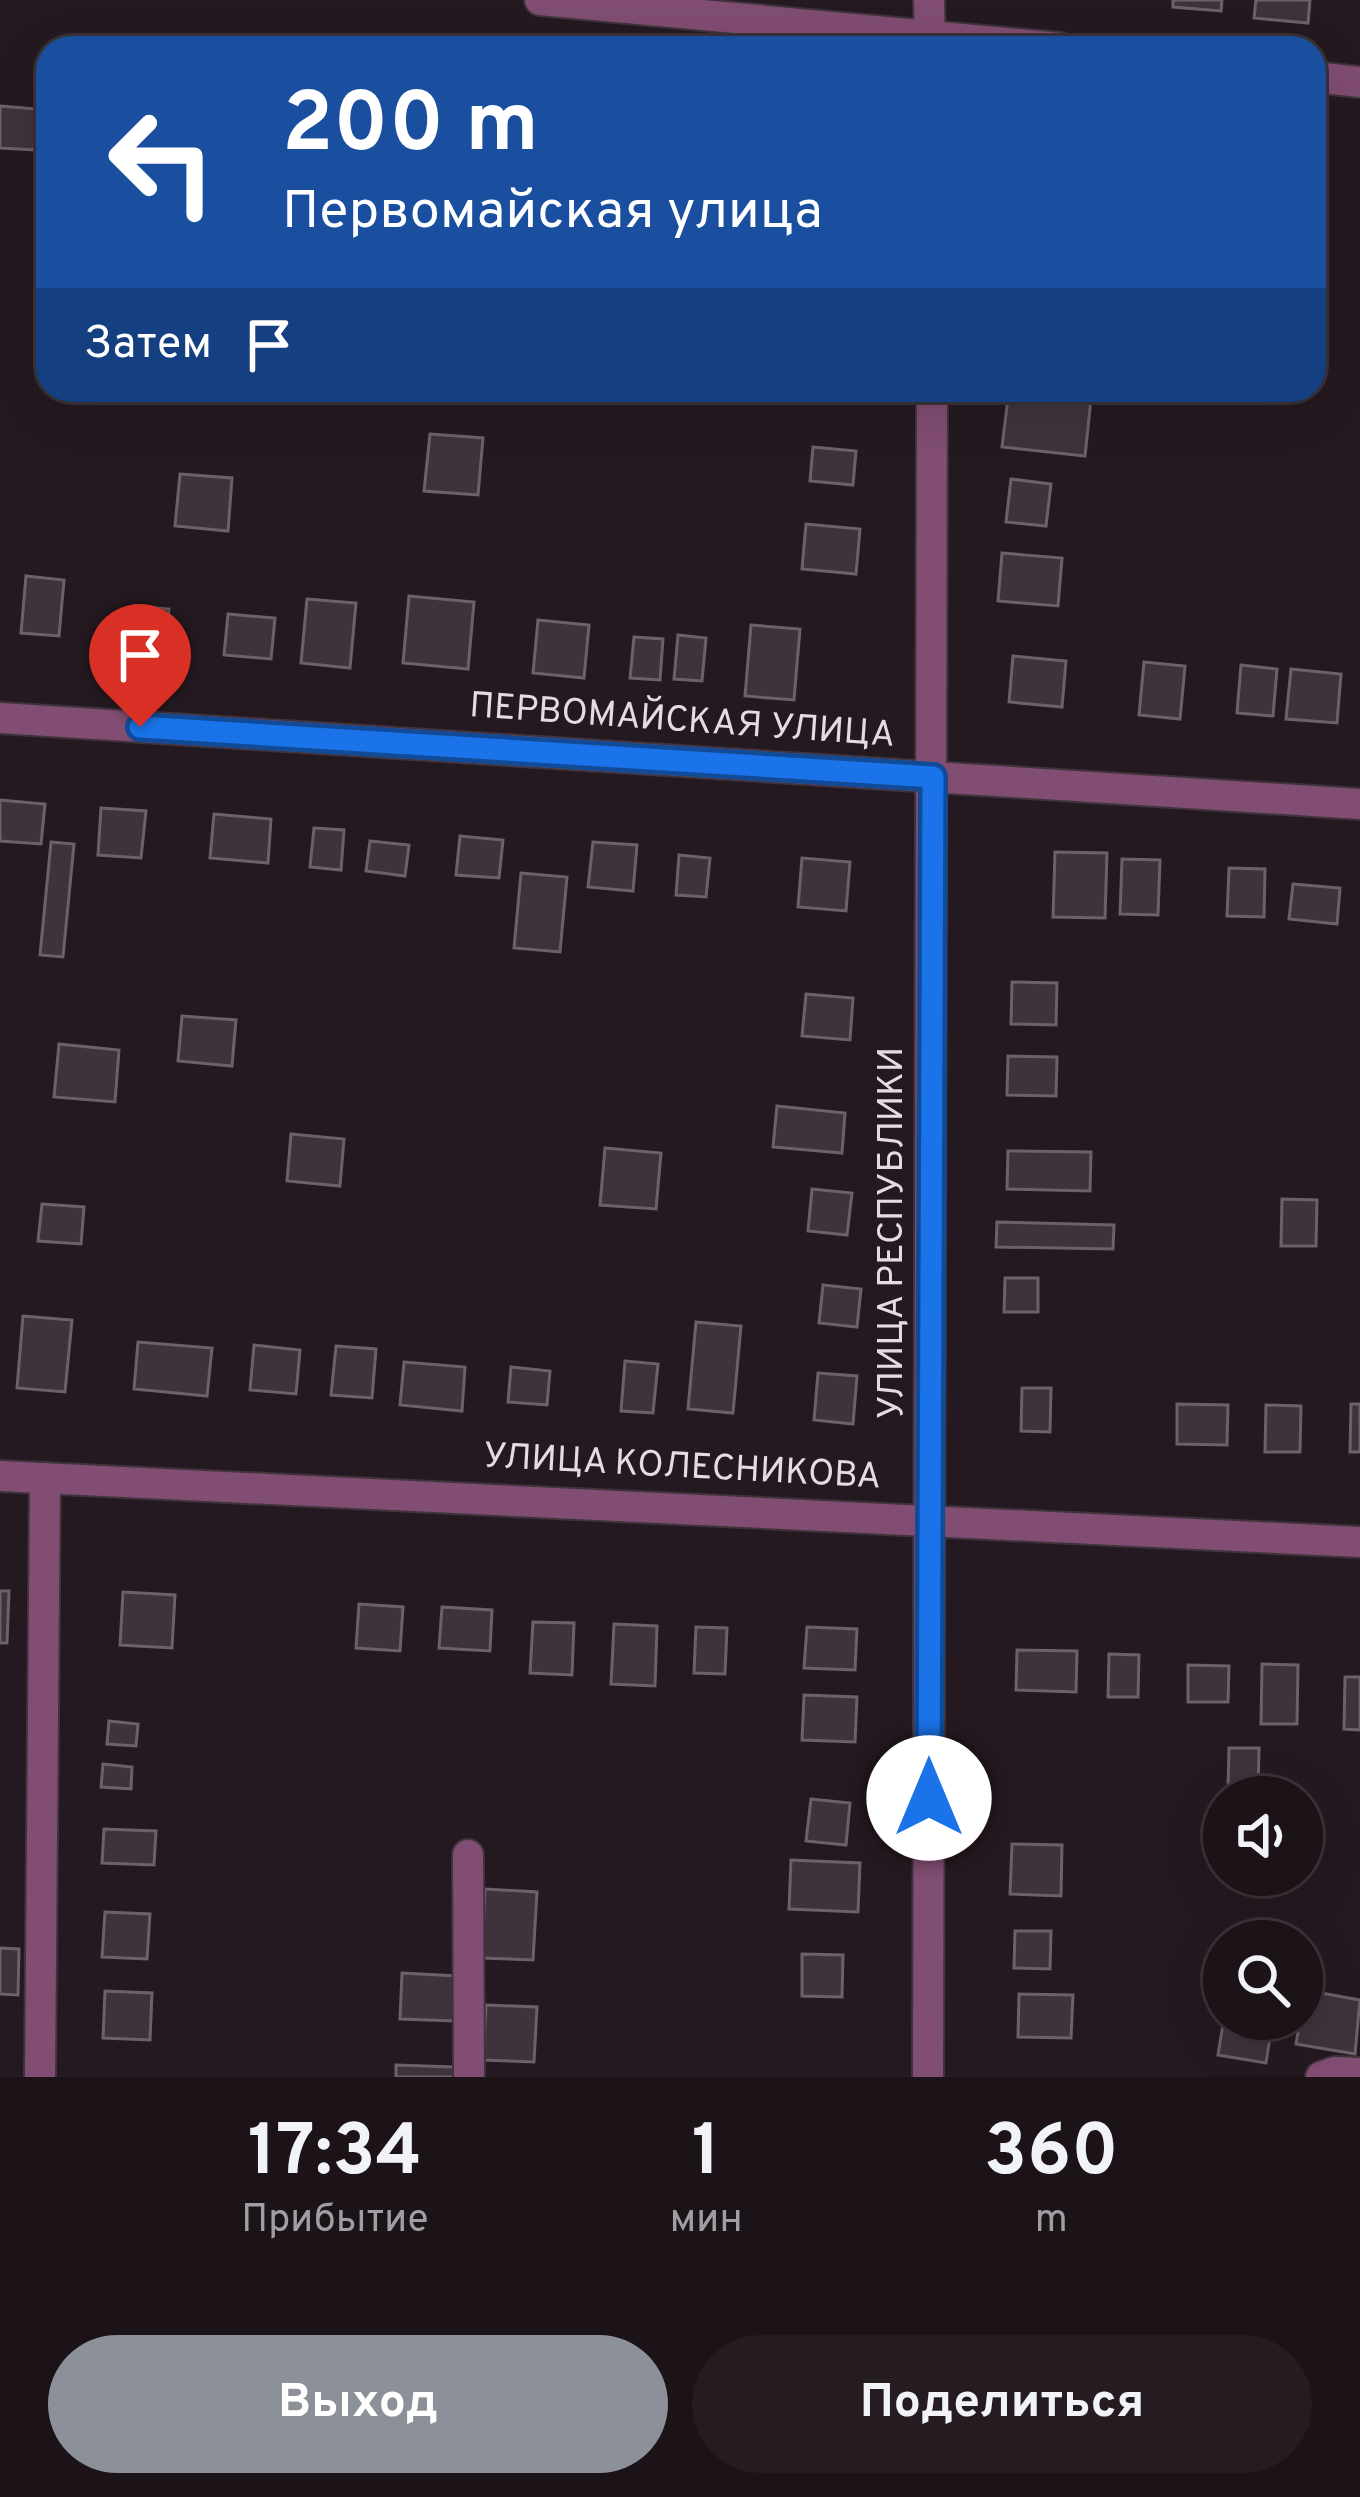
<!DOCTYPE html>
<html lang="ru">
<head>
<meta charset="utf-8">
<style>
  body { margin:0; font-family:Overpass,sans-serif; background:#241c21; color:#f1f3f6; height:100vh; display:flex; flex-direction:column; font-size:45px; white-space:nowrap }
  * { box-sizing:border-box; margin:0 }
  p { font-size:39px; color:#a09ea2 }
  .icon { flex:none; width:66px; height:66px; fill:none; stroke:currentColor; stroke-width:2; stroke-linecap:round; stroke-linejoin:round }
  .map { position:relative; height:2077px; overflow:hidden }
  .side { display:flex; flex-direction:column; background:#1b1318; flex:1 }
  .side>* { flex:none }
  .guide { position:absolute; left:36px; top:36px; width:1290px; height:366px; border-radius:36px; box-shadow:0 12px 48px #0002,0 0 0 3px #393237; background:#1a4fa0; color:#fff; overflow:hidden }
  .fabs { position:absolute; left:1203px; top:1776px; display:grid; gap:24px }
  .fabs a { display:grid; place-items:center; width:120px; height:120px; border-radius:50%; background:#1b1318; box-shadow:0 12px 48px #0002,0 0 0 3px #393237; font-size:60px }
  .pin { position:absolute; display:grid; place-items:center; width:102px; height:102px; color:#fff; margin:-123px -51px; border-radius:50% 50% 50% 0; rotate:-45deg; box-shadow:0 0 12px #0007 }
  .pin .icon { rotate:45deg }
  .me { position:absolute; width:132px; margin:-66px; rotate:0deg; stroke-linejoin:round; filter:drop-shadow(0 0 9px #0008) }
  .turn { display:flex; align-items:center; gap:42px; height:252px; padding:0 48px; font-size:54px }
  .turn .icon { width:156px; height:156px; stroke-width:2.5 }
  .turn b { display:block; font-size:84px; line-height:102px }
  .then { display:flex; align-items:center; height:114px; padding:0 48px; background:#0003; gap:24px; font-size:45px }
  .eta { display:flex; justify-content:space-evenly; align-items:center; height:204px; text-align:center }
  .eta b { font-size:72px; font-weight:700; line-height:84px }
  .primary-button { display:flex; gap:24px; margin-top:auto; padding:24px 48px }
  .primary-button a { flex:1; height:138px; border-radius:72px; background:#8c9099; color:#fff; font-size:48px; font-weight:700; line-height:138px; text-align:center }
  .primary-button a+a { background:#241c21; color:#f1f3f6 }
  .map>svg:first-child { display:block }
</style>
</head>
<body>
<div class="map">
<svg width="1360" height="2077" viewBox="0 0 1360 2077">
  <rect width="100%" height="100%" fill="#241920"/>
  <path fill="#3f333b" stroke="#6d6069" stroke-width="3" d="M1173,0h49l-1,11 -48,-4z
    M1256,0h54l-2,23 -54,-5z
    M0,106l37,3 -3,41 -34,-2z
    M1009,390l82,9 -6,57 -83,-9z
    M430,434l53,4 -5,57 -54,-4z
    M813,447l43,4 -3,34 -43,-4z
    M180,474l52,4 -4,53 -53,-5z
    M1011,479l40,5 -5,42 -40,-4z
    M806,524l54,5 -4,45 -54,-5z
    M1002,553l60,5 -4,48 -60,-5z
    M26,576l38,4 -5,56 -38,-3z
    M409,596l65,6 -6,67 -65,-6z
    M307,599l49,4 -6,65 -49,-5z
    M134,606l35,3 -5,47 -34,-4z
    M228,614l47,4 -4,41 -47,-4z
    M538,620l51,5 -5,53 -51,-5z
    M751,625l49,4 -6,71 -49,-4z
    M678,635l28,3 -4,43 -28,-2z
    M634,637l29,2 -3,41 -30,-2z
    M1013,656l53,5 -4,46 -53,-5z
    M1144,662l41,4 -5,53 -41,-4z
    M1241,665l36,4 -4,47 -36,-3z
    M1291,669l50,5 -4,49 -51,-4z
    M0,800l45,4 -4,40 -41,-3z
    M101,808l45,3 -5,47 -43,-3z
    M214,814l57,5 -3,44 -58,-5z
    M314,828l30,2 -3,40 -31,-3z
    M460,836l43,4 -4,38 -43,-3z
    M370,841l39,4 -4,31 -39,-5z
    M51,842l23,2 -11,113 -23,-2z
    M593,842l44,3 -4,46 -45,-4z
    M1055,852l52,1 -2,65 -52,-1z
    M679,855l31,3 -4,39 -30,-2z
    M802,858l48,4 -4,49 -48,-4z
    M1122,859l38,1 -2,55 -38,-1z
    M1229,868l36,1 -1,48 -37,-1z
    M521,873l46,4 -7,75 -46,-4z
    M1293,884l47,4 -3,36 -48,-5z
    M1012,982l45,1 -1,42 -45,-1z
    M806,994l47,4 -3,42 -48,-4z
    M182,1016l54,4 -4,46 -54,-5z
    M59,1044l60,6 -4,52 -61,-5z
    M1008,1056l49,1 -1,39 -49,-1z
    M777,1106l68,7 -3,40 -69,-6z
    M291,1134l53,5 -4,47 -53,-5z
    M605,1148l56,5 -5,56 -56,-4z
    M1008,1151l83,1 -1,39 -83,-2z
    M812,1189l40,4 -5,42 -39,-4z
    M1282,1199l35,1 -1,46h-35z
    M42,1204l42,3 -3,37 -43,-3z
    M997,1222l117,3 -1,24 -117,-2z
    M1005,1278h33v34h-34z
    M823,1285l38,4 -4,38 -38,-4z
    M23,1316l49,4 -7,72 -48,-4z
    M696,1322l45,4 -8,87 -45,-4z
    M138,1342l74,6 -5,48 -73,-7z
    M254,1345l46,5 -4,44 -46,-4z
    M336,1346l40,3 -4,49 -41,-3z
    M625,1361l33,3 -5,49 -32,-2z
    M404,1362l61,5 -3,44 -62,-6z
    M511,1367l39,4 -3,34 -39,-3z
    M818,1373l39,3 -4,48 -39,-4z
    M1022,1388h29l-1,44 -29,-1z
    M1177,1404l51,1 -1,40 -50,-1z
    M1351,1404h9v48h-10z
    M1266,1405l35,1 -1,46h-35z
    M0,1591h9l-2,52h-7z
    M123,1592l52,3 -3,53 -52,-3z
    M359,1604l44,3 -3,44 -44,-3z
    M442,1607l50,3 -2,41 -51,-3z
    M533,1622l41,1 -2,52 -42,-2z
    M614,1624l43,2 -2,60 -44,-2z
    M696,1627l31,1 -2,46 -31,-1z
    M807,1627l50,2 -2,41 -51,-2z
    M1017,1650l60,1 -1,41 -60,-2z
    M1109,1654l30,1 -1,42h-30z
    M1262,1664l36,1 -1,59h-36z
    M1188,1665l41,1 -1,36h-40z
    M1345,1677h15v53l-16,-1z
    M804,1695l53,2 -2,45 -53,-2z
    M109,1721l29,3 -2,22 -29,-2z
    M1229,1748h30l-1,43 -30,-1z
    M103,1764l29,3 -1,22 -30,-2z
    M811,1799l39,4 -4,42 -40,-4z
    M104,1829l52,2 -2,34 -52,-2z
    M1012,1844l50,1 -1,51 -51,-2z
    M791,1860l69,3 -2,49 -69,-3z
    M485,1889l52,3 -4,68 -51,-2z
    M105,1912l45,2 -3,45 -45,-2z
    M1015,1931h36l-1,38 -36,-1z
    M0,1948l19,1 -1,46 -18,-1z
    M802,1954l41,1 -1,42 -40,-1z
    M402,1973l56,3 -3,45 -55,-2z
    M1305,1990l55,10 -5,54 -59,-10z
    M105,1991l47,2 -2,47 -47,-2z
    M1019,1994l54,1 -2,43 -53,-1z
    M486,2005l51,2 -3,55 -51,-2z
    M1224,2018l49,1 -7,44 -48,-8z
    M396,2065l58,2v10h-58z"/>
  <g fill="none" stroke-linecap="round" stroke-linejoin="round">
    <g stroke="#3f343b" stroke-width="34">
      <path id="minor" d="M540,0l520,48
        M929,0l1,48
        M1314,77l46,5
        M0,718l1360,86
        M0,1476l1360,66
        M468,1855l1,222
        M40,2077l5,-599
        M928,2077l4,-1687
        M1321,2077l14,-5 25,1"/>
    </g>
    <use href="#minor" stroke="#814d72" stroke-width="30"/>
  </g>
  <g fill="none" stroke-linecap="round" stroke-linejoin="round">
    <g stroke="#114b97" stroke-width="30">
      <path id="route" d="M140,727l793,50 -4,1021"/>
    </g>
    <use href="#route" stroke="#1a73e8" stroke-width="21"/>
  </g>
  <g text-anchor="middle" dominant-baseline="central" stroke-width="9" stroke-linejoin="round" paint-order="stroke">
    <g font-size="36" fill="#e4dce1" stroke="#241920">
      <text transform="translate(682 722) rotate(4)">ПЕРВОМАЙСКАЯ УЛИЦА</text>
      <text transform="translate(893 1233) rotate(-90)">УЛИЦА РЕСПУБЛИКИ</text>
      <text transform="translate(682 1468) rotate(3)">УЛИЦА КОЛЕСНИКОВА</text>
    </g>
  </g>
</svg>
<div class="fabs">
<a><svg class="icon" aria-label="sound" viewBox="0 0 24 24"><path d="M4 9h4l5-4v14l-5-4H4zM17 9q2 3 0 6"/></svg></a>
<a><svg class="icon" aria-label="search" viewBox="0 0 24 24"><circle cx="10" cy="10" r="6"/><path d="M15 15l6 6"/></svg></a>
</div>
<div class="pin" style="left:140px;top:727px;background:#d93025"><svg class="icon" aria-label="arrive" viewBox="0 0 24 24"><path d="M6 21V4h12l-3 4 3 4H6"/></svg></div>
<svg class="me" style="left:929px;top:1798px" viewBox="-20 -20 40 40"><circle r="19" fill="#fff"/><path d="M0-13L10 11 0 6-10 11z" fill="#1a73e8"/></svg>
<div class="guide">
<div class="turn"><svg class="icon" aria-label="left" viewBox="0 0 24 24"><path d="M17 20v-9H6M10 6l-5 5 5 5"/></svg><div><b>200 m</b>Первомайская улица</div></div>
<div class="then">Затем<svg class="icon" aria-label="arrive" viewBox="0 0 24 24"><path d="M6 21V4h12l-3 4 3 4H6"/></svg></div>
</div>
</div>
<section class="side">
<div class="eta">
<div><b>17:34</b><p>Прибытие</p></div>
<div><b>1</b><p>мин</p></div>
<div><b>360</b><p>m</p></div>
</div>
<div class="primary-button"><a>Выход</a><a>Поделиться</a></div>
</section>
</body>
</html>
